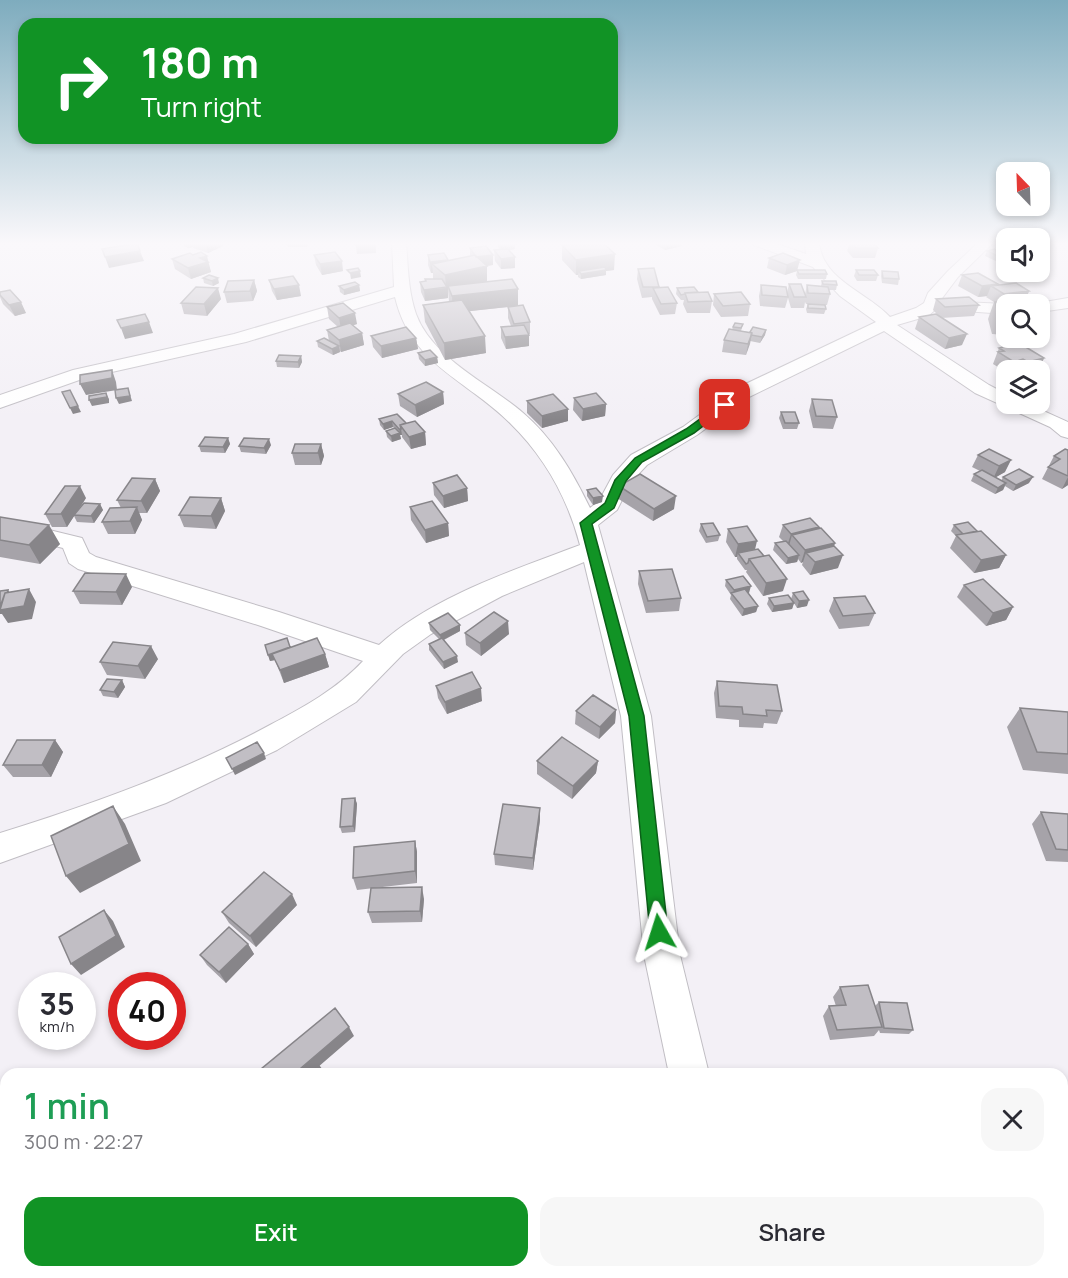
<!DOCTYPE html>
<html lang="en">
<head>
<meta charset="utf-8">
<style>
  body { margin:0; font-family:Manrope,sans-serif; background:#f7f7f7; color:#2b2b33; height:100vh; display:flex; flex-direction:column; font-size:22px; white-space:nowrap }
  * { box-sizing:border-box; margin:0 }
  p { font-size:20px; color:#7c7c81 }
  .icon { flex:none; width:33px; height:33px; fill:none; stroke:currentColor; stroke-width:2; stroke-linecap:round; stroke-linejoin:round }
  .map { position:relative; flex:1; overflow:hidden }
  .sheet { position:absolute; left:0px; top:1068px; width:1068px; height:210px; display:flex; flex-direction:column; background:#fff; border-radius:18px 18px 0 0; box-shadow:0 3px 9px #0003 }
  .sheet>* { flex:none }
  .guide { position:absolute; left:18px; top:18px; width:600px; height:126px; border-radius:18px; box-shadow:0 3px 9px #0003; background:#119325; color:#fff; overflow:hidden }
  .needle { width:39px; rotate:337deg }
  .fabs { position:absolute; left:996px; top:162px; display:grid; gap:12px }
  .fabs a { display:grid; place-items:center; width:54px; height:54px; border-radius:12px; background:#fff; box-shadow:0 3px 9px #0003; font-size:30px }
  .speed { position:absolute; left:18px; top:972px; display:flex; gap:12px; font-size:30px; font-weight:700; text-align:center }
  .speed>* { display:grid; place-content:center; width:78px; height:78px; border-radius:50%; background:#fff; box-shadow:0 3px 9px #0003; line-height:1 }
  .speed small { font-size:15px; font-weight:400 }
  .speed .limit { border:9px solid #d22; background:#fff; color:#111 }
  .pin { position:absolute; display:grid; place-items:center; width:51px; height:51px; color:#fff; margin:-26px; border-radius:12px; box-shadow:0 3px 9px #0006 }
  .me { position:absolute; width:66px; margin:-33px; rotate:354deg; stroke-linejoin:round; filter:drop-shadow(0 0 4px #0008) }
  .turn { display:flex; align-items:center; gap:21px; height:126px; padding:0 24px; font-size:27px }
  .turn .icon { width:78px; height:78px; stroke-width:2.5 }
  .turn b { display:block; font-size:42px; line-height:51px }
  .round { display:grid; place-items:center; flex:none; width:63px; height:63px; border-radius:18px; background:#f7f7f7 }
  .summary { display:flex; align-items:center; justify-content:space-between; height:102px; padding:0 24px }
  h1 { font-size:36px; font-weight:600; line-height:45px; color:#1e9e55 }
  .button { display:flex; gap:12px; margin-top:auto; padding:12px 24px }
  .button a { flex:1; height:69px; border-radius:18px; background:#119325; color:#fff; font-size:24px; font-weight:600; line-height:69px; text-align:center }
  .button a+a { background:#f7f7f7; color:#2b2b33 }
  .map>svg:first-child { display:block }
</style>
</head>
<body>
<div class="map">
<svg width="1068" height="1278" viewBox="0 0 1068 1278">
  <rect width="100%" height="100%" fill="#f3f0f6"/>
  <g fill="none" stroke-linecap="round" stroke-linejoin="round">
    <g stroke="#c1bec4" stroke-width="2">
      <path id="minor" d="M392,242h14c2,24 2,49 10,72 16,44 72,69 106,98 31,26 51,61 68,96l9,-7 14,-26 18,-20 52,-28 52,-38 141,-67 -36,-26 -27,-29 -59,-22 -2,-3h19l35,12 -1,-12h14c3,38 48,50 71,75l26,-9 8,-5 4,-10 20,-22 31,-29h15l-36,35 -18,24 66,3h2l-2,10 -70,-5 -8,7 -31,9 92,60 17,9v10h22l40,18v16l-7,-2 -11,-9 -75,-34 -91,-62 -135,66 -52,38 -50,30 -16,17 -14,28 -19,15 53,191 29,239 29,119h-40l-25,-119 -23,-239 -37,-154 -82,34 -71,38 -28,20 -47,48 -79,48 -111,53 -166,60v-30c93,-29 185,-62 270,-108 34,-18 67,-36 93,-64l-102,-35 -183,-57 -9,-6 -6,-15 -63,-16v-14l82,20 7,15 7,4 183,55 100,33c52,-48 135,-75 201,-100 -12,-46 -36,-89 -70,-122 -44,-44 -99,-58 -115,-126l-149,45 -161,36 -85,30v-13l73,-25 161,-36 160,-47z
        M1068,298v10l-28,4v-8h-7z
        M740,1272h47l3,6h-48z"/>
    </g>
    <use href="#minor" fill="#fff" fill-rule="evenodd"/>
  </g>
  <path fill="#a6a3a9" d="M183,242h39l1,4 -15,7 -15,-5v-1l-5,1 -4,-2z
    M286,242h23l-2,5h-19z
    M355,242h21v11l-19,1z
    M498,242l17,2v5l-6,1 6,7v11l-14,1 -6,-8 -1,-11h6l-2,-3z
    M654,242h28v4l-17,4 -11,-6z
    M850,242h23l5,6 -3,10h-22l-6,-7z
    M562,245l52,25 -8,1v4l-25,4 -3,-2v-2h-2l-14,-15z
    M470,248l23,7v10l-6,1v16l31,7v17l12,16v12h-1v12l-23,3 -5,-11v-11l10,-1 -3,-8v-11l-39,4 17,42 -41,7 -20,-38 -2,-17 26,-3 -1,-12v8l-23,3 -4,-9 -1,-10 5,-1v-2h8v-6h-2l-3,-8v-10l20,6 22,-5z
    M987,251l19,4 -1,6 -7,1 -13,-6z
    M783,253l15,17 29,4 -1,5h-28l-2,-4 1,-4 -12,4 -18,-7 2,-10z
    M314,255l29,16 -21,4 -6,-10z
    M172,259l38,7h-1l2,6 -20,7 -16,-10z
    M638,269l21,18v1l18,15 -2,11 -15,1 -8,-16v-2l-10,1 -5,-19z
    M856,270l22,5 -2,6h-19l-3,-5z
    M882,271l17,8 -1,6 -16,-2 -1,-7z
    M962,275l36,9 -1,1 32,6 -2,5 5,8h-26v31l-14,-1 -4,-15 6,-17 -8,-5 1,-1 -9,1 -20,-11z
    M203,278l16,5 -6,3 -9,-3z
    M254,280l3,11 -4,10 -26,2 -3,-11z
    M269,280l32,16 -24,4 -5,-9z
    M822,281l15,4 -1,5h-7l1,4 -3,11h-2l1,4 -2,5 -17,-1 -1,-4 2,-5h-2l-1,-2 -1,6h-13l-3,-10 -3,10 -25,-2 -1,-10 2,-11 26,8 2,-9 16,10 2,-9 14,1z
    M359,285l1,6 -16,4 -4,-3 -1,-6z
    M677,288l21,4 14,9 -2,12h-23l-4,-9 1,-4h-3l-5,-6z
    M0,292l26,21 -11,3 -12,-12 -3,-7z
    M714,294l36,10 -2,12 -27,1 -8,-12z
    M221,299l-14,17 -23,-2 -3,-11z
    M936,299l43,6 -5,11 -33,2 21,27 -17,4 -30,-20 4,-12h21l-7,-7z
    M327,307l30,17 -4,1 9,8 2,12 -23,7 -1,-1v1l-7,3 -15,-8 -1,-6h12l-2,-11 11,-3 -9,-8z
    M743,324l-2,7 9,1 16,-2 -1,5 -5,8 -10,-2 -4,14 -24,-3 2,-12 8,-10 1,-3z
    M371,336l45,2 2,11 -36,9 -9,-11z
    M999,348l45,10 -5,12h-33v2l-13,-8z
    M418,353l19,4 1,6 -13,3 -6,-7z
    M301,356l1,6 -3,6 -22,-1 -1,-6z
    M443,392l1,12 -27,13 -17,-11 -2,-12z
    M574,398l32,6 -1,12 -23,5 -9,-11z
    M812,399l25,18 -4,12 -20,-1 -4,-17z
    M527,401l41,8v12l-26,7 -15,-15z
    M781,412l18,11 -2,6h-14l-4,-11z
    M379,419l27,4 19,9 1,13 -15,4 -9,-12v-2h-2l1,4 -9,3 -5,-5 -1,-6 8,-3 -1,-1 -9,3 -4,-5z
    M228,438l2,6 -5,9 -24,-1 -2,-6z
    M321,444l3,12 -3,9h-26l-3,-12z
    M271,445l-5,9 -25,-2 -2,-6z
    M989,449l16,23 -10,5 6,4 2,-4 26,6 -16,8 -8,-5 -2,4 -8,4 -24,-13 3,-7 6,-3 -8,-4 6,-12z
    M1068,450v35l-6,4 -20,-10 12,-23z
    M155,479l5,12 -13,22h-8l3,7 -7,14h-27l-6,-12 19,-14 -4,-8z
    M433,483l34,5 1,13 -24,7 -10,-13z
    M619,486l55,23 -21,12 -36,-23z
    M587,490l15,12 -9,3 -6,-9z
    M86,498l-7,11 21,-5 3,6 -9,13 -17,-1 -3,-6 -7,11h-15l-7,-13z
    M221,498l4,13 -9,18 -32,-2 -5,-12z
    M410,507l38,16 1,13 -23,7 -15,-23z
    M0,517l60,27 -20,20 -40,-7z
    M701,524l19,11 -2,6 -12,2 -7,-12z
    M783,525l36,2 -1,2 17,14 -1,3 4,22 -28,7 -8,-10 1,-3 -2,1 -3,-4 -1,3 -11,2 -13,-14 2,-7 8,-2 -4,-4z
    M954,525l23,6 29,24 -7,13 -25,5 -24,-25 6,-12 -5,-5z
    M728,529l27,20 28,42 -20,5 -17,-24 1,-2h-2l-8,-11v-2h-2l-9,-15z
    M639,571l42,27 -2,13 -33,2 -8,-29z
    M726,580l23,13h-1l10,13 -2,6 -14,4 -12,-17 1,-4 -6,-9z
    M964,585l49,22 -7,13 -20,6 -29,-29z
    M132,587l-10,18 -42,-1 -7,-13z
    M793,593l14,13 -10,2 -3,-5 -2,6 -20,3 -5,-8 2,-6 22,1z
    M834,598l41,15 -6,13 -30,3 -10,-18z
    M429,623l31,8 -16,9 14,22 -14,7 -15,-19v-6l10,-5 -9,-9z
    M465,633l44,1 -28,22 -15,-11z
    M265,645l25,2 35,7 4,13 -45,16 -9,-23 -5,1z
    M158,659l-13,20 -38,-4 -7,-13z
    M122,680l3,7 -7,11 -15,-2 -3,-6z
    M717,681l65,30 -5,13 -13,-1 -1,5 -24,-1v-7l-23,-2 -2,-25z
    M436,686l46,15 -35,13 -9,-16z
    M1020,708l48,4v62l-45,-4 -16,-43z
    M616,710l-1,13 -16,16 -24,-15 1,-13z
    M55,740l8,12 -12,25h-38l-10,-12z
    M537,761h61l-2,12 -24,26 -35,-25z
    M355,798l2,6 -2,28 -13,1 -2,-6z
    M1041,812l27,2v48l-22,-1 -14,-37z
    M540,820l-7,50 -38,-5 -1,-11z
    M415,841l2,11v31l-60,7 -4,-12z
    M424,899l-2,23 -50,1 -4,-11z
    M297,905l-41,42 -27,-24 -7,-11z
    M248,944l6,10 -28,29 -19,-18 -7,-10z
    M840,987l35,19 4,-4 34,28 -4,4 -29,-1 -1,-3 -5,6 -44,4 -7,-24 6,-10h7l-3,-9z"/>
  <path fill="#878589" d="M192,242l1,5 -5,1 -1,-5z
    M205,242h17l1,4 -15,7z
    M666,242h16v4l-17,4z
    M515,244v5l-14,2v-6z
    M140,251l4,10 -35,7 -4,-11z
    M615,254l-1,16 -8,1v4l-25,4v-5l-2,-3 -1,4h-2v-15z
    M493,255v10l-17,2v-10z
    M207,256l4,16 -20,7 -3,-11 12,-10z
    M1006,256l-1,5 -7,1 2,-5z
    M515,257v11l-14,1v-10z
    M448,260l-16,4 1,9h-2l-1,-11z
    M800,260l-3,11 -12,4 2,-10z
    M342,261l1,10 -21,4 -2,-11z
    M487,266v16l-39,4v12l-23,3 -1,-11 22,-2 -1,-13z
    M360,271l1,6 -10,2 -1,-6z
    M218,278l1,5 -6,3 -1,-5z
    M254,280l3,11 -4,10 -3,-10z
    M998,284l-2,5 -5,-3 -4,10 -9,1 4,-11z
    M299,285l2,11 -24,4 -3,-11z
    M359,285l1,6 -16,4v-5z
    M218,288l3,11 -14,17 -3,-12z
    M518,289v17l-65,7 -1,-17z
    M1029,291l-4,11 -9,-7 -3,8 -14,2 5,-11z
    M21,302l5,11 -11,3 -6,-11z
    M355,313l2,11 -16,5 -2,-11z
    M149,322l4,11 -28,6 -4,-11z
    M766,330l-1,5 -5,8 2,-6z
    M362,333l2,12 -23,7 -2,-12z
    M752,333l-2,11 -4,11 2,-11z
    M967,334l-5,11 -17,4 4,-11z
    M529,335v11l-23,3 -1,-12z
    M485,336l1,17 -41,7 -1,-17z
    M416,338l2,11 -36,9 -1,-12z
    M339,346l1,6 -7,3 -1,-6z
    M301,356l1,6 -3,6 -1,-6z
    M437,357l1,6 -13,3v-6z
    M1044,358l-5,12h-15l4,-8z
    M1023,359l-5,11h-8l4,-8z
    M112,370l4,12 1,8 -31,5 -6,-11z
    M128,388l4,13 -13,3 -3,-6z
    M443,392l1,12 -27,13 -2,-12z
    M106,393l3,6v4l-17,3 -3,-6z
    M606,404l-1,12 -23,5 1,-12z
    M78,406l3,6 -8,2 -3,-6z
    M568,409v12l-26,7v-12z
    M392,421l1,6 -9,3 -1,-6z
    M399,429h2l1,6h-2l1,4 -9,3 -1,-6 9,-3z
    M425,432l1,13 -15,4 -2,-12z
    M228,438l2,6 -5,9 -2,-6z
    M269,439l2,6 -5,9 -2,-6z
    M321,444l3,12 -3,9 -3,-12z
    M1011,460l-6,12 -12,7 6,-13z
    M1033,477l-4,6 -16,8 3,-6z
    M1068,477v8l-6,4z
    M155,479l5,12 -13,22 -6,-12z
    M1006,483l-3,7 -8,4 3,-6z
    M80,486l6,12 -19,29 -6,-13z
    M467,488l1,13 -24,7 -1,-12z
    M603,496l-1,6 -9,3v-7z
    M676,496l-2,13 -21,12 1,-12z
    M221,498l4,13 -9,18 -5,-13z
    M100,504l3,6 -9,13 -3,-7z
    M137,507l5,13 -7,14 -5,-13z
    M448,523l1,13 -23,7 -1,-13z
    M49,525l11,19 -20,20 -11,-19z
    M819,527l-4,13 -23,-5 -3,11h-2l4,-12z
    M757,541l-3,13 -16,-1 -1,4h-2l3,-13z
    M835,543l-4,12 -25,-2 -3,9 -2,1 4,-13z
    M799,555l-2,7 -11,2 2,-6z
    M843,555l-5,13 -28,7 5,-13z
    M1006,555l-7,13 -25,5 7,-13z
    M126,574l6,13 -10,18 -6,-13z
    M787,579l-4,12 -20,5 3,-13z
    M751,586l-2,7 -15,3 -1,-1 1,-5z
    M29,589l7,13 -4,17 -24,4 -6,-9h-2v-7l8,-17 4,6z
    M809,600l-2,6 -10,2 2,-7z
    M794,603l-2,6 -20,3 2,-6z
    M758,606l-2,6 -14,4 2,-7z
    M1013,607l-7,13 -20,6 7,-13z
    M508,621l1,13 -28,22 -1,-13z
    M460,625v6l-19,10 -1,-6z
    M151,646l7,13 -13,20 -7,-13z
    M273,654l2,6 -5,1 -2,-6z
    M325,654l4,13 -45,16 -4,-13z
    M457,656l1,6 -14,7 -1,-7z
    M122,680l3,7 -7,11 -4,-6z
    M481,688l1,13 -35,13 -2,-12z
    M616,710l-1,13 -16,16 1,-12z
    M55,740l8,12 -12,25 -9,-12z
    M264,753l2,6 -31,16 -3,-6z
    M598,761l-2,12 -24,26 1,-13z
    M355,798l2,6 -2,28 -2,-6z
    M113,806l12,18 16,37 -61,32 -14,-17z
    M540,808v12l-7,50v-12z
    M415,841l2,11v31l-2,-12z
    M422,887l2,12 -2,23 -2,-11z
    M292,894l5,11 -41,42 -6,-11z
    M104,910l9,11 12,26 -44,28 -10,-11z
    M248,944l6,10 -28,29 -7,-11z
    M349,1027l5,9 -44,38h-16z"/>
  <path fill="#c1bec4" stroke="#878589" stroke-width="1.5" d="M355,242h20v1l-20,1z
    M498,242h15l2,2 -14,1z
    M586,242h16l13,12 -39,6 -14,-15z
    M851,242h22l5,6h-22z
    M137,243l3,8 -35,6 -3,-8z
    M486,246l7,9 -17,2 -6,-9z
    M508,249l7,8 -14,2 -7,-9z
    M994,249l12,6v1l-6,1 -13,-6z
    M201,252l6,4 -7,2 8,4 -20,6 -16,-9 18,-6 3,2z
    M335,252l7,9 -22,3 -6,-9z
    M444,253l4,7 -18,2 -2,-7z
    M783,253l17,7 -13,5 -18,-7z
    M475,255l12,11 -42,9 -13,-11z
    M605,267l1,3 -25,4 -2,-3z
    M358,268l2,3 -10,2 -3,-3z
    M654,268l5,19h-16l-5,-18z
    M797,270h28l2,4h-28z
    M856,270h18l4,5h-19z
    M882,271l16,1 1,7 -16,-1z
    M978,273l20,11 -16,2 -20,-11z
    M209,275l9,3 -6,3 -9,-3z
    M293,276l6,9 -25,4 -5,-9z
    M425,279h17l5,8 -23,3 -4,-8 6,-1z
    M512,279l6,10 -66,7 -4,-10z
    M254,280l-4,11 -26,1 4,-11z
    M822,281h14l1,4 -14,-1z
    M355,282l4,3 -15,5 -5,-4z
    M1016,283l13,8 -25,3 -13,-8z
    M789,284h12l5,13h-12z
    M761,285l25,2 2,10 -26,-2z
    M807,285l21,2 2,7 -22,-1z
    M196,287l22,1 -14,16 -23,-1z
    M668,287l9,16 -16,1 -8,-16z
    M694,287l4,5 -13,1v1l-4,1 -4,-7z
    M10,290l11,12 -12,3 -9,-10v-3z
    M708,292l4,9 -24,1 -3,-9z
    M741,292l9,12 -27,2 -9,-12z
    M1016,295l13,1 3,8h-12z
    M969,297l10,8 -34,2 -9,-8z
    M462,300l23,36 -41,7 -21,-38z
    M995,302l25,2h-14v14l-7,-1z
    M343,303l12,10 -16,5 -12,-11z
    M808,304l17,1 1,4 -18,-1z
    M523,305l7,17 -16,2 -6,-17z
    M145,314l4,8 -28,6 -4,-8z
    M936,314l31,20 -18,4 -30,-21z
    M350,323l12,10 -23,7 -12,-10z
    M735,323l8,1 -2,4 -8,-1z
    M524,325l5,10 -24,2 -4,-10z
    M406,327l10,11 -35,8 -10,-10z
    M753,327l13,3 -4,7 -11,-2 1,-2 -2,-1z
    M729,329l23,4 -4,11 -24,-4z
    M324,338l15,8 -7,3 -15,-8z
    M1019,343l25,15 -16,4 -5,-3 -9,3 -16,-10 6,-1 -5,-3z
    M430,350l7,7 -12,3 -7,-7z
    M279,355l22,1 -3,6 -22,-1z
    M112,370v8l-32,6v-9z
    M426,382l17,10 -28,13 -17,-11z
    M128,388l2,8 -14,2 -1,-8z
    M70,390l8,16 -8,2 -8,-16z
    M106,393l1,4 -18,3v-4z
    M596,393l10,11 -23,5 -9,-11z
    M553,394l15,15 -26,7 -15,-15z
    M812,399l20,1 5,17 -21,-1z
    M781,412h14l4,11h-14z
    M397,414l9,9 -6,2 1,4h-2l-7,-8 -9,3 -4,-5z
    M415,421l10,11 -16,5 -9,-12z
    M395,428l5,5 -9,3 -5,-5z
    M205,437l23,1 -5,9 -24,-1z
    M244,438l25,1 -5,9 -25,-2z
    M295,444h26l-3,9h-26z
    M989,449l22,11 -12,6 -21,-11z
    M1065,449l3,1v26l-20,-9 12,-8 -6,-3z
    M1019,469l14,8 -17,8 -13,-8z
    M982,470l24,13 -8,5 -24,-14z
    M640,474l36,22 -22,13 -35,-23z
    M457,475l10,13 -24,8 -10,-13z
    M132,478l23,1 -14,22 -24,-1z
    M65,486h15l-19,28h-16z
    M596,488l7,8 -10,2 -6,-8z
    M190,497l31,1 -10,18 -32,-1z
    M432,501l16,22 -23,7 -15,-23z
    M84,503l16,1 -9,12 -17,-1z
    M137,507l-7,14 -28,1 8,-14z
    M0,517l49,8 -20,20 -29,-5z
    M810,518l9,9 -28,7 -8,-9z
    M968,522l9,9 -14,3 -9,-9z
    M713,523l7,12 -13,2 -6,-13z
    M747,526l10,15 -19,3 -10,-15z
    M821,528l14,15 -30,7 -13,-15z
    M981,531l25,24 -25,5 -25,-25z
    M786,541l13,14 -11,3 -13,-15z
    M834,546l9,9 -28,7 -9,-9z
    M758,549l6,7 -15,3 -1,4 -2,1 -8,-11z
    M769,555l18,24 -21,4 -17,-24z
    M672,569l9,29 -33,3 -9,-30z
    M85,573l41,1 -10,18 -43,-1z
    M743,576l8,10 -17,4 -8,-10z
    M983,579l30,28 -20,6 -29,-28z
    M29,589l-5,17 -24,4 5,-17z
    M745,589l13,17 -14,3 -13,-16z
    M8,590l-1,3h-2l-5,14v-16z
    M803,591l6,9 -10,1 -6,-8z
    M788,595l6,8 -20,3 -5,-8z
    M865,596l10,17 -32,3 -9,-18z
    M494,612l14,9 -28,22 -15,-10z
    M448,613l12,12 -20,10 -11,-12z
    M287,638l3,9 -22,8 -3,-10z
    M317,638l8,16 -45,16 -8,-16z
    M442,638l15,18 -14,6 -14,-18z
    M113,642l38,4 -13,20 -38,-4z
    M472,672l9,16 -36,14 -9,-16z
    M107,679l15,1 -8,12 -14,-2z
    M717,681l60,4 5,26 -16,-1 1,6 -24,-2 -1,-7 -23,-1z
    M593,695l23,15 -16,17 -24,-16z
    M1020,708l48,4v42l-31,-2z
    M562,737l36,24 -25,25 -36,-25z
    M17,740h38l-13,25h-39z
    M257,742l7,11 -32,16 -6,-11z
    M355,798l-2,28 -13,1 2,-28z
    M503,804l37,4 -7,50 -39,-4z
    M113,806l16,38 -63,32 -15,-40z
    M1041,812l27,2v36l-12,-1z
    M415,841v30l-62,7 1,-31z
    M264,872l28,22 -42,42 -28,-24z
    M422,887l-2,24 -52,1 3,-24z
    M104,910l12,26 -45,28 -12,-27z
    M229,927l19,17 -29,28 -19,-17z
    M868,985l14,42 -45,3 -8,-24 17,-1 -6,-18z
    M879,1002l28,1 6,27 -29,-2z
    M335,1008l14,19 -55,47h-39z
    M319,1066l6,8h-15z"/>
  <linearGradient id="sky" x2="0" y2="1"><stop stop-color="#7eacbe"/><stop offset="0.58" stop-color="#faf8fb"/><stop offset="1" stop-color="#faf8fb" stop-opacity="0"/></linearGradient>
  <rect width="1068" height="420" fill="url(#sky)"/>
  <path fill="#119325" stroke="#0b6018" stroke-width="1.5" d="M722,403l8,2 -36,28 -52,29 -16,19 -12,27 -22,16 52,192 24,216 -2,6 -7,3 -6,-3 -3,-6 -21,-216 -49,-193 25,-20 10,-23 20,-22 51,-29z"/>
</svg>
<div class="fabs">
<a><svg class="needle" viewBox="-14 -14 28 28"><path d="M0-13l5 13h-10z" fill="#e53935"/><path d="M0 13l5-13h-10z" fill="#7c7c81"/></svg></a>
<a><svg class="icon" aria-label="sound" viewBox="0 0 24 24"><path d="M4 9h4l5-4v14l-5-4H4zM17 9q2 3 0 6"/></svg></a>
<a><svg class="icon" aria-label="search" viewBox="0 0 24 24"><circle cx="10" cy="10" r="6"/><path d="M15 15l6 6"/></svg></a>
<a><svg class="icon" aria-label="layers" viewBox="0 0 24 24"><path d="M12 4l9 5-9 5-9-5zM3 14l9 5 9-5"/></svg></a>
</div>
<div class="speed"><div>35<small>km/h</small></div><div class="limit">40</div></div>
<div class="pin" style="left:725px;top:405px;background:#d93025"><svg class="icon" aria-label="arrive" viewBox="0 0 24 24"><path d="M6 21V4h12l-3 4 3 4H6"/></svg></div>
<svg class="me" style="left:659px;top:932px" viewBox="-20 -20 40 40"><path d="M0-17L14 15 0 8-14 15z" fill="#119325" stroke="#fff" stroke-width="4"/></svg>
<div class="guide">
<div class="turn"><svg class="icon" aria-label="right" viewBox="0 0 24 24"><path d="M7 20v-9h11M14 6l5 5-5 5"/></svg><div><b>180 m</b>Turn right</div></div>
</div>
<section class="sheet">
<div class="summary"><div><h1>1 min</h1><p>300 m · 22:27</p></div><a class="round"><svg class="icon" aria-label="close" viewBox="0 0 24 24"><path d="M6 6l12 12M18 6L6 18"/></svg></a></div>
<div class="button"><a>Exit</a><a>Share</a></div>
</section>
</div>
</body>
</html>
